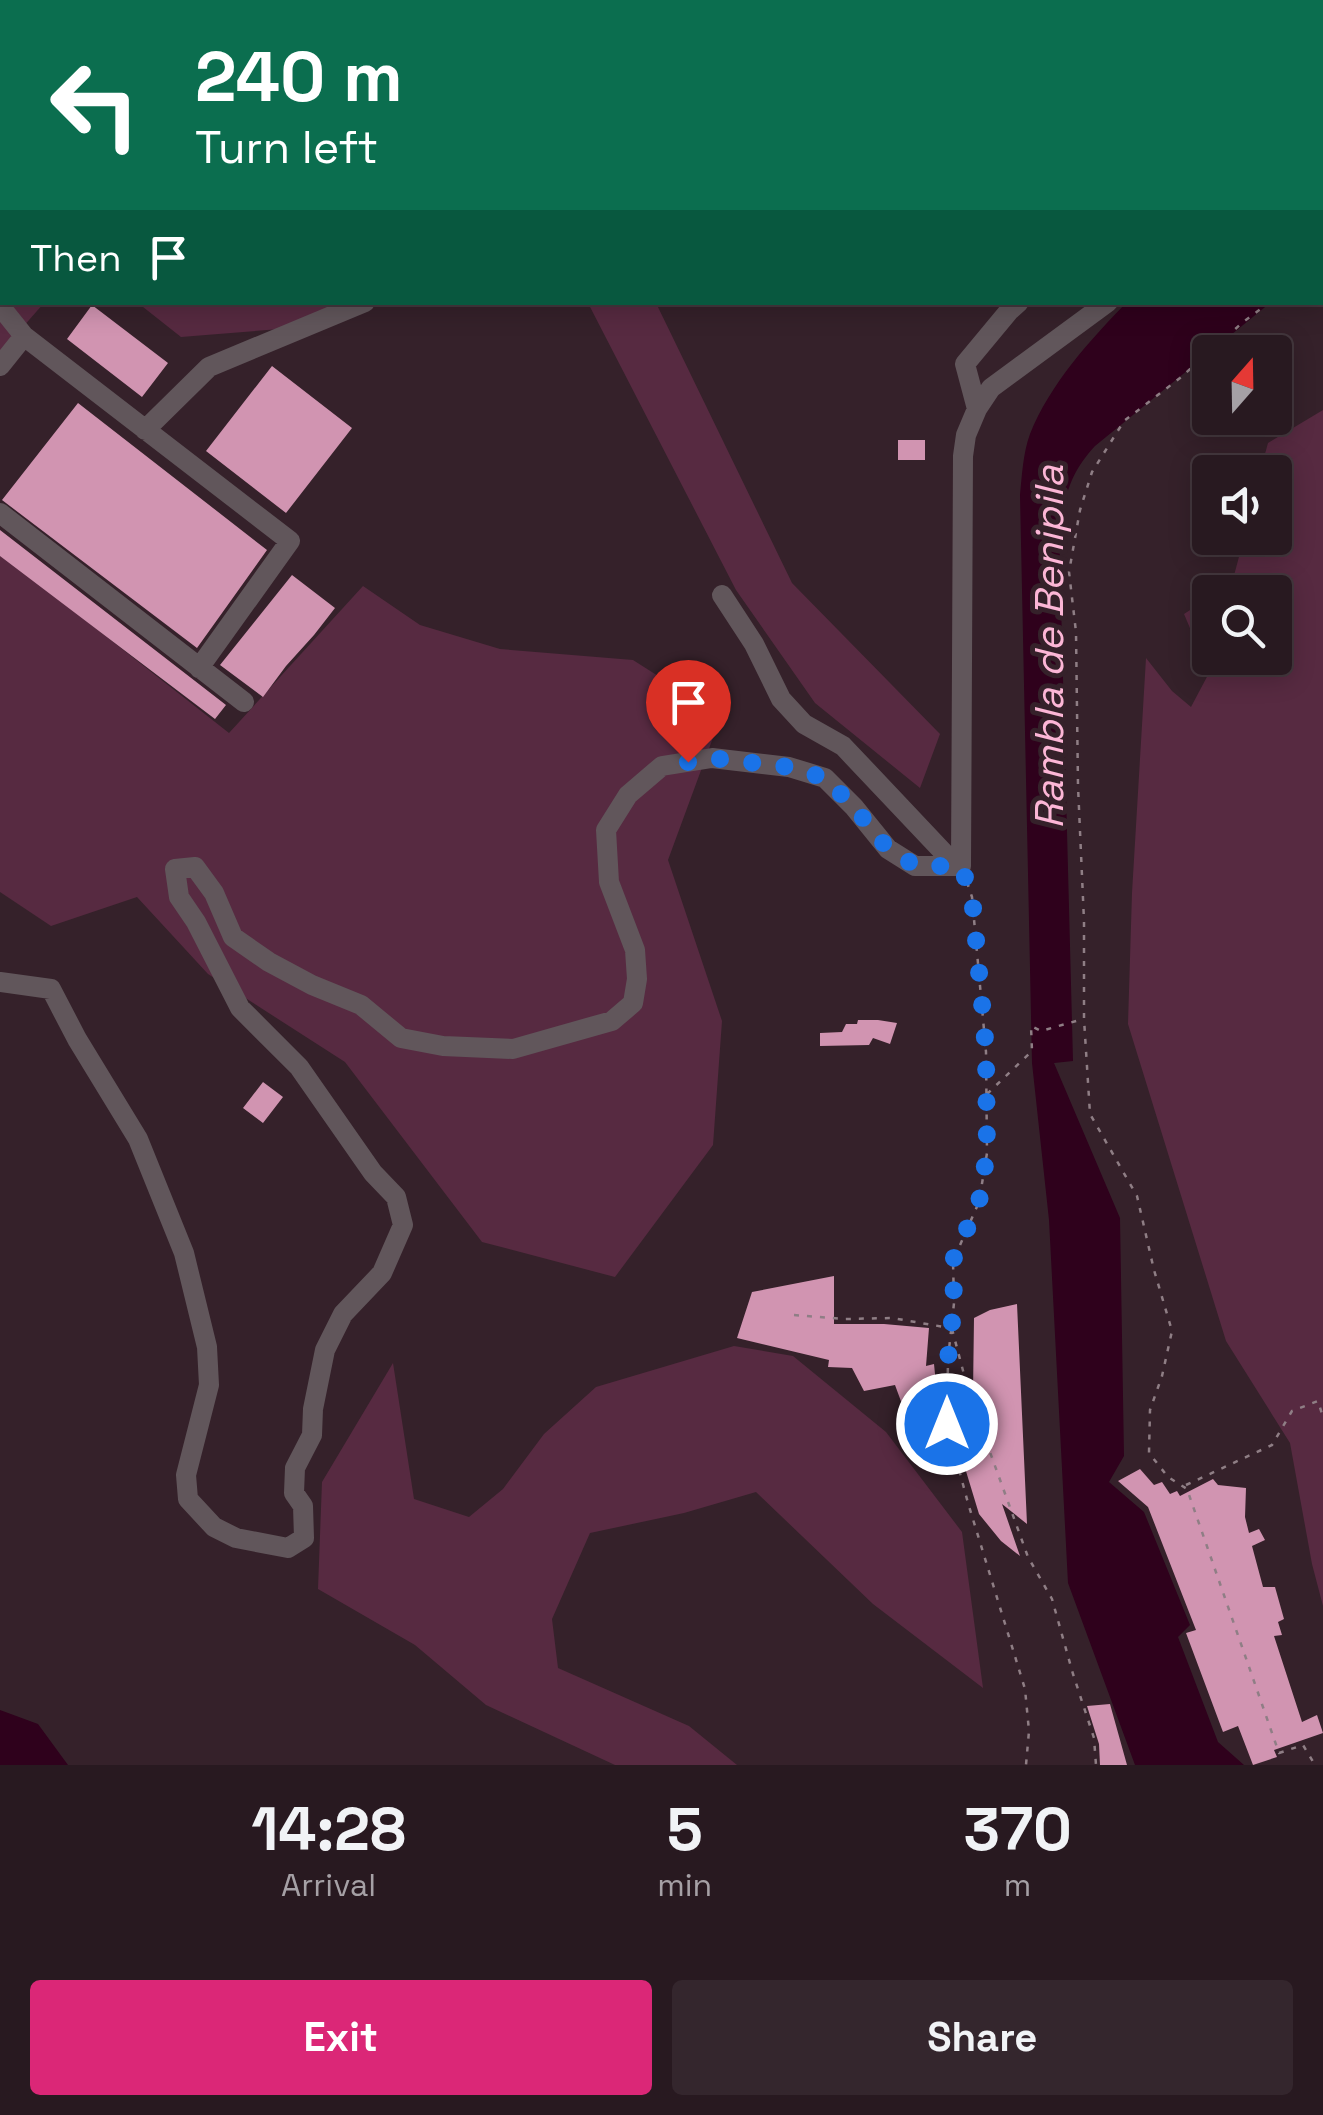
<!DOCTYPE html>
<html lang="en">
<head>
<meta charset="utf-8">
<style>
  body { margin:0; font-family:"Space Grotesk",sans-serif; background:#34262d; color:#f1f3f6; height:100vh; display:flex; flex-direction:column; font-size:38px; white-space:nowrap }
  * { box-sizing:border-box; margin:0 }
  p { font-size:32px; color:#a5a0a5 }
  .icon { flex:none; width:55px; height:55px; fill:none; stroke:currentColor; stroke-width:2; stroke-linecap:round; stroke-linejoin:round }
  .map { position:relative; height:1765px; overflow:hidden }
  .side { display:flex; flex-direction:column; background:#281920; flex:1 }
  .side>* { flex:none }
  .top-card { position:absolute; left:0px; top:0px; width:1325px; height:305px; box-shadow:0 5px 25px #0003,0 0 0 2px #44383e; background:#0b6e4f; color:#fff; overflow:hidden }
  .needle { width:65px; rotate:20deg }
  .buttons { position:absolute; left:1192px; top:335px; display:grid; gap:20px }
  .buttons a { display:grid; place-items:center; width:100px; height:100px; border-radius:10px; background:#281920; box-shadow:0 5px 25px #0003,0 0 0 2px #44383e; font-size:50px }
  .pin { position:absolute; display:grid; place-items:center; width:85px; height:85px; color:#fff; margin:-102px -42px; border-radius:50% 50% 50% 0; rotate:-45deg; box-shadow:0 0 10px #0007 }
  .pin .icon { rotate:45deg }
  .me { position:absolute; width:110px; margin:-55px; rotate:0deg; stroke-linejoin:round; filter:drop-shadow(0 0 8px #0008) }
  .turn { display:flex; align-items:center; gap:35px; height:210px; padding:0 30px; font-size:45px }
  .turn .icon { width:130px; height:130px; stroke-width:2.5 }
  .turn b { display:block; font-size:70px; line-height:85px }
  .then { display:flex; align-items:center; height:95px; padding:0 30px; background:#0003; gap:20px; font-size:38px }
  .eta { display:flex; justify-content:space-evenly; align-items:center; height:170px; text-align:center }
  .eta b { font-size:60px; font-weight:800; line-height:70px }
  .action { display:flex; gap:20px; margin-top:auto; padding:20px 30px }
  .action a { flex:1; height:115px; border-radius:10px; background:#db2777; color:#fff; font-size:40px; font-weight:800; line-height:115px; text-align:center }
  .action a+a { background:#34262d; color:#f1f3f6 }
  .map>svg:first-child { display:block }
</style>
</head>
<body>
<div class="map">
<svg width="1323" height="1765" viewBox="0 0 1323 1765">
  <rect width="100%" height="100%" fill="#35212a"/>
  <path fill="#572a41" d="M0,0h793l1,2h-792v300l42,1 -44,50z
    M138,303h234l-67,24 -124,10z
    M588,303h68l136,280 148,151 -20,54 -105,-85 -79,-113z
    M1323,410v1196l-11,-42 -22,-121 -64,-102 -98,-317 4,-131 14,-235 26,33 19,16 18,-34 -25,-59 26,-17v61h65v-66h-58l15,-9 12,-45h31v-66h-15l8,-29z
    M0,553l229,180 134,-147 57,39 80,24 133,11 88,56 -53,144 54,161 -9,124 -98,132 -133,-35 -137,-180 -137,-88 -71,-77 -86,29 -51,-34z
    M734,1346l59,10 93,76 76,100 21,156 -110,-84 -117,-112 -72,21 -94,20 -38,86 6,49 131,58 48,39h-122l-129,-60 -71,-60 -97,-56 4,-107 71,-119 21,136 55,18 34,-28 41,-55 52,-47z"/>
  <path fill="#2f011c" d="M1127,302l143,1 -175,143c-24,26 -28,45 -36,79l14,536 -19,2 66,155 4,238 -15,26 35,30 46,113 -12,12 40,105 26,23h-109l-67,-182 -19,-363 -17,-157 -12,-568c2,-20 3,-42 10,-61 20,-50 60,-94 97,-132z
    M0,1710l38,14 30,41h-68z"/>
  <path fill="#d194b1" d="M92,305l76,58 -26,34 -75,-58z
    M272,366l80,62 -66,85 -80,-62z
    M78,403l189,147 -70,98 -195,-148z
    M898,440h27v20h-27z
    M0,530l226,175 -11,14 -215,-163z
    M292,575l43,33 -21,27 -28,31 -23,31 -43,-32z
    M858,1020h20l19,3 -7,21 -17,-6 -4,7 -49,1v-13l22,-1 4,-8h11z
    M263,1082l20,15 -20,26 -20,-15z
    M834,1276v48h50l45,4 -3,38 8,-2 4,40 35,-12 1,-74 16,-8 27,-6 10,220 -25,-20 18,52 -19,-15 -22,-27 -17,-56 -39,3 -28,-76 -31,6 -12,-23 -24,-1 1,-7 -92,-22 15,-46z
    M1140,1469l14,16 8,-3 8,12 7,-3 3,5 33,-17 5,6 28,3 -1,29 4,16 10,-4 6,11 -13,6 11,41h12l9,32 -6,3 4,13 -8,1 28,86 15,-7 6,18 -49,17 3,7 -24,8 -15,-39 -15,6 -37,-99 10,-3 -48,-123 -30,-26z
    M1110,1704l17,61h-27l-1,-21 -12,-38z"/>
  <g fill="none" stroke-linecap="round" stroke-linejoin="round">
    <path stroke="#8f7e85" stroke-width="2.5" stroke-dasharray="5 8" stroke-linecap="butt" d="M1322,264l1,-1
      M1270,302l-28,21 -62,55 -56,43 -32,51 -12,38 -11,62 7,60 2,154 6,135v98l6,95 47,82 17,74 18,61 -10,45 -12,34 -1,43 19,24 19,12 92,264 24,-8 12,20
      M967,882l5,15 14,155 1,101 -8,49 -26,59 1,42 -6,56 -1,66 21,78 57,186 4,42 -3,34
      M987,1094l45,-43 -1,-25 10,5 42,-12
      M794,1315l51,4 47,-1 58,10
      M952,1329l18,68 58,160 24,42 21,75 21,64 2,27
      M1186,1485l86,-40 20,-34 26,-10 5,16"/>
    <path stroke="#61565b" stroke-width="20" d="M531,0l1,2
      M912,0v2
      M723,2l1,-2
      M989,2l5,-2
      M1090,2l6,-2
      M0,129l2,1
      M1322,130h1
      M0,306l24,30 266,205 -91,127
      M0,366l24,-30
      M977,409l-12,-45 44,-53 10,-9
      M145,430l64,-63 156,-65
      M0,513l244,189
      M722,595l32,49 27,55 23,25 39,22 104,110 14,10
      M961,866l2,-410 3,-21 11,-26 14,-21 117,-86
      M0,982l51,7 26,50 61,100 46,114 23,94 2,38 -23,90 2,24 26,28 22,11 52,10 16,-10 -1,-32 -9,-13 1,-25 17,-33 1,-26 12,-59 18,-36 39,-41 21,-48 -7,-28 -23,-24 -74,-106 -59,-59 -44,-86 -17,-25 -4,-28 20,-2 19,26 19,44 36,25 43,23 49,20 40,33 42,8 70,3 99,-28 21,-18 4,-24 -2,-29 -26,-68 -3,-52 22,-35 34,-29 50,-8 77,9 36,11 29,29 34,42 27,17h46"/>
  </g>
  <g fill="none" stroke-linecap="round" stroke-linejoin="round">
    <path stroke="#1a73e8" stroke-width="18" stroke-dasharray="0 32.4" d="M688,762l24,-4 77,9 36,11 29,29 34,42 28,17h45l11,31 11,117 3,38 1,101 -8,49 -26,58 1,43 -6,56 -1,65"/>
  </g>
  <g text-anchor="middle" dominant-baseline="central" stroke-width="10" stroke-linejoin="round" paint-order="stroke">
    <g font-size="40" font-style="italic" fill="#fcb6d6" stroke="#35212a">
      <text transform="translate(1049 647) rotate(-90)">Rambla de Benipila</text>
    </g>
  </g>
</svg>
<div class="buttons">
<a><svg class="needle" viewBox="-14 -14 28 28"><path d="M0-13l5 13h-10z" fill="#e53935"/><path d="M0 13l5-13h-10z" fill="#a5a0a5"/></svg></a>
<a><svg class="icon" aria-label="sound" viewBox="0 0 24 24"><path d="M4 9h4l5-4v14l-5-4H4zM17 9q2 3 0 6"/></svg></a>
<a><svg class="icon" aria-label="search" viewBox="0 0 24 24"><circle cx="10" cy="10" r="6"/><path d="M15 15l6 6"/></svg></a>
</div>
<div class="pin" style="left:688px;top:762px;background:#d93025"><svg class="icon" aria-label="arrive" viewBox="0 0 24 24"><path d="M6 21V4h12l-3 4 3 4H6"/></svg></div>
<svg class="me" style="left:947px;top:1424px" viewBox="-20 -20 40 40"><circle r="17" fill="#1a73e8" stroke="#fff" stroke-width="3"/><path d="M0-11L8 9 0 5-8 9z" fill="#fff"/></svg>
<div class="top-card">
<div class="turn"><svg class="icon" aria-label="left" viewBox="0 0 24 24"><path d="M17 20v-9H6M10 6l-5 5 5 5"/></svg><div><b>240 m</b>Turn left</div></div>
<div class="then">Then<svg class="icon" aria-label="arrive" viewBox="0 0 24 24"><path d="M6 21V4h12l-3 4 3 4H6"/></svg></div>
</div>
</div>
<section class="side">
<div class="eta">
<div><b>14:28</b><p>Arrival</p></div>
<div><b>5</b><p>min</p></div>
<div><b>370</b><p>m</p></div>
</div>
<div class="action"><a>Exit</a><a>Share</a></div>
</section>
</body>
</html>
